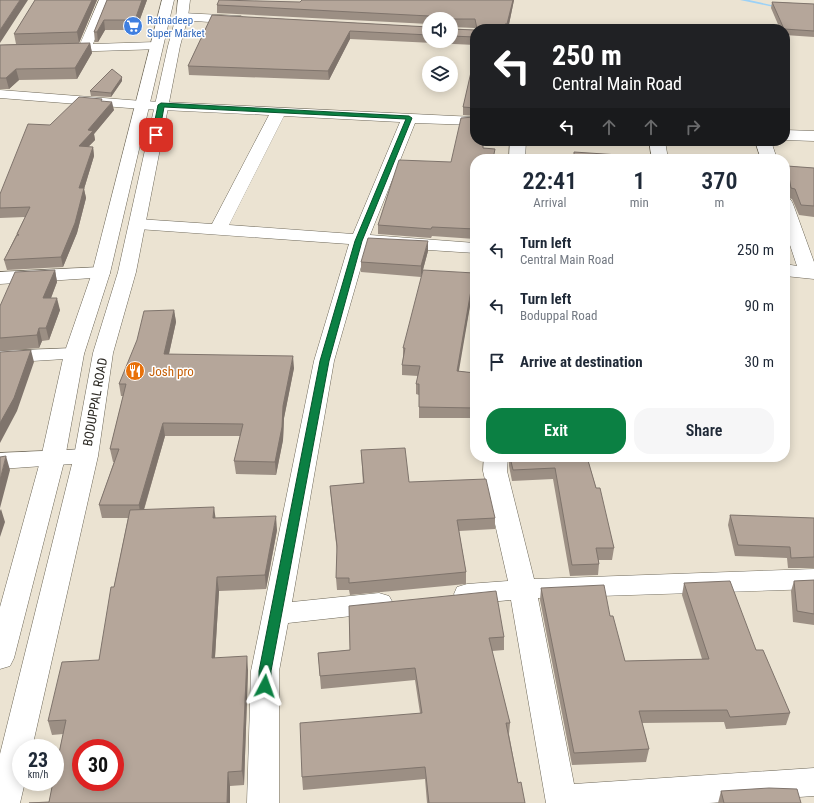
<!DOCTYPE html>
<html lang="en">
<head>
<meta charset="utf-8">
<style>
  body { margin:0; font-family:"Roboto Condensed",sans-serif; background:#f6f6f7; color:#1f2937; height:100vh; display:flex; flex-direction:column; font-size:15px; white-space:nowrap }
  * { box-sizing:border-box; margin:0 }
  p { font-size:13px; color:#747a83 }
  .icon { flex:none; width:22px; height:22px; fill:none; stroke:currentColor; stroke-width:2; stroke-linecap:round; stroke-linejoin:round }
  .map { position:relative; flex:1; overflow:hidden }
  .sheet { position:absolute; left:470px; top:154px; width:320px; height:308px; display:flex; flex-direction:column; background:#fff; border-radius:16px; box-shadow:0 2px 10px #0003 }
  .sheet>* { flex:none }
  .banner { position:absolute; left:470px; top:24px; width:320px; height:122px; border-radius:16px; box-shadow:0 2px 10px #0003; background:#202124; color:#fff; overflow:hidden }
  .buttons { position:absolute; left:422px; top:12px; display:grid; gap:8px }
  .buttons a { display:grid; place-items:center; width:36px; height:36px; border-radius:50%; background:#fff; box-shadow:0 2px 10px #0003; font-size:20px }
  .speed { position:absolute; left:12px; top:739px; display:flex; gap:8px; font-size:20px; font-weight:700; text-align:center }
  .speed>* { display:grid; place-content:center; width:52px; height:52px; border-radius:50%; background:#fff; box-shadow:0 2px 10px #0003; line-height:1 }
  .speed small { font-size:10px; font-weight:400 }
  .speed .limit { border:6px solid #d22; background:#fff; color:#111 }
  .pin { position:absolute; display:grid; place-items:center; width:34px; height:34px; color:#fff; margin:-17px; border-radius:8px; box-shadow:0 2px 6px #0006 }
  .me { position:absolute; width:44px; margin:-22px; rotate:4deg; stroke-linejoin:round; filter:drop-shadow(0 0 3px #0008) }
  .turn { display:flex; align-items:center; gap:14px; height:84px; padding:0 16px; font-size:18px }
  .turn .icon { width:52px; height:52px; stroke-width:2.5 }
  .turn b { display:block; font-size:28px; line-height:34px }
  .lanes { display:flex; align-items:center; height:38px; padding:0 16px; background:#0003; justify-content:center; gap:20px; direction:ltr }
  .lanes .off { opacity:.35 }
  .eta { display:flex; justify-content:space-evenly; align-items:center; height:68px; text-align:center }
  .eta b { font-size:24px; font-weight:600; line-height:28px }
  .action { display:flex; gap:8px; margin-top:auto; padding:8px 16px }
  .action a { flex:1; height:46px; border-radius:16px; background:#0b8043; color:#fff; font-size:16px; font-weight:600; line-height:46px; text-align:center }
  .action a+a { background:#f6f6f7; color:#1f2937 }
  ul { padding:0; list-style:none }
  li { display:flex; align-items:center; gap:12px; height:56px; padding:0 16px }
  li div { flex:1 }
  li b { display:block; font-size:15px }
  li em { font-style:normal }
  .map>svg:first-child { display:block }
</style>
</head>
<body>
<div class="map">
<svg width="814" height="803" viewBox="0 0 814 803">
  <rect width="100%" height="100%" fill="#ebe3d2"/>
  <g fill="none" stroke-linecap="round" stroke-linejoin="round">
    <path fill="#9cd1f6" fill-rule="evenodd" d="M740,0h9l36,8 -2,1z"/>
    <g stroke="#6d6758" stroke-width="1">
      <path id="minor" d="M99,0h12l-18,44 63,-2 6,4 -1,3 -161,5v-8l80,-2z
        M182,13l59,3 6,4 -6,4 -63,-4 -2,-3z
        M0,90l142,11 333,16v8l-60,-2 -45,112 105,8v10l-108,-7 -33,115 -42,241 87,-9 10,3 4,7 -4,7 -10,3 -91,10 -9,48v132h-32l4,-132 63,-310 35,-117 -211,-15 -6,-1 -3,-4 3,-4 6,-1 74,5 57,-109 -127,-6 -142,-11zM284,116l116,6 -47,112 -124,-9z
        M785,130l29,1v10l-29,-1z
        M510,141h16l-1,18h-16z
        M649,141h16l3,18h-16z
        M755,141h16l6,18h-16z
        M785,199l6,1 2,4 21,58v17l-29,-3v-12l12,2 -12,-36z
        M101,267l7,2 2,4 -2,4 -108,7v-12z
        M74,348l7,2 3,4 -3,4 -81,5v-12z
        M86,449l8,2 4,5 -4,5 -8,2 -86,6v-16z
        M484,457h24l-1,14 27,108 280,-10v20l-276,9 36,186 240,-16v28l-105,7h-163l-35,-203 -44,4 -10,-3 -3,-7 3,-7 10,-3 41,-3 -25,-110z"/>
    </g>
    <g stroke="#6d6758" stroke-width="1">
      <path id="tertiary" d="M162,0h12l-64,273 -26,81 -19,104 -51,200 -4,8 -10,3v-62l41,-149 23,-104 28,-81z
        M178,0h12l-2,17 -8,29 -44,226 -23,81 -15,103 -66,292h-11v34h4l-5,21h-20v-49l74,-298 19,-103 25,-81 50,-226 8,-29z"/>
    </g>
    <use href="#minor" fill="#fff" fill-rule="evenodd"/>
    <use href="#tertiary" fill="#fff" fill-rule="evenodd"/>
  </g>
  <path fill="#9c8f84" d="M35,0h62l-18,43 -47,1 58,-1 2,10 -15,26 -58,1 -10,9h-9v-44l16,-1 -2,-10z
    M107,0h40l-11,30h-31l-7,12h-3l-1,-10z
    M514,0l-6,29h-33v-1l-24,-1v-8h-22v5l-212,-11v-8l83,-3z
    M772,2l42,2v33l-29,-2v-6h-5l-9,-21z
    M212,15l217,12v14h22v-13v1l24,1v15l-125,-6 -21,41 -140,-5 -1,-9z
    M475,59v57l-12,-1v-8z
    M122,81l-11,16 -20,-1 -1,-5z
    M103,101l11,9 -20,24 1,6 -7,7h5l1,9 -10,33 2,9 -9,35 -14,34 -56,3 -3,-10 21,-43 -25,1v-24l50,-69z
    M475,159v80l-43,-3 -1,2 -53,-4v-9l73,-63z
    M787,166l27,2v49l-15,-2 -7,-16 -3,-1 -4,-22z
    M428,251l-7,26 -60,-5v-10z
    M55,270l2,12 -6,16 9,12 -11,30 -7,1 -3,7 -39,3v-45z
    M474,273v10l-16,88 17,2v45h-56v-23l-3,-1v-10l2,-8 -16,-1v-10l1,-7v-10z
    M174,310l2,12 -7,32 125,14 -10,50 -1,22 -7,35 -40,-1 -2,-13 6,-25h-75l-21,74 71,8 62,12 -11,59 -47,2 -4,67 33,12 -4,115 -14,1v17h-201l20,-1 14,-68 -11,1 -4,-14 51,-61 29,-142h-26l-3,-13 15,-43h-1l-3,-13 13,-53h-2l-2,-12z
    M361,450l48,32 86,36v11l-36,2 7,41v12l-116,11 -1,-5h-12l-1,-12 1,-26 -6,-54 -1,-12 33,-2z
    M509,457h78l27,91 -2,12h-13v4l-1,11 -28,1 -17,-97 -41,2 -3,-15z
    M730,515l84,3v50h-26l-1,-10 -52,-2 -7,-31z
    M814,580v45l-21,-3 -2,-31 3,-10z
    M684,583l72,67 34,63 -4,12 -60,4 -2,-7 -82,1 7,26 -3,13 -74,3 -32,-165 1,-12 69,28 15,45 77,-2 -20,-64z
    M349,606l155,31v13l-12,1 18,72 -1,11 9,49 7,20h-98l-2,-24 -122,11 -1,-13 118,-64 -5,-33 -94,9 -3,-36 32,-3z
    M721,791l80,12h-83z"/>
  <path fill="#7f746c" d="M20,0h8l-28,43v-13z
    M92,0h5l-18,43 -2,-11z
    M142,0h5l-11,30 -1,-10z
    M513,0h1l-6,29h-1v-5z
    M104,20l1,10 -7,12 -1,-10z
    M350,31v8l-21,41 -1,-9z
    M90,43l2,10 -15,26 -2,-11z
    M16,69l3,11 -10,9 -3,-11z
    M122,77v4l-11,16v-4z
    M112,102l2,8 -20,24 1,6 -15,15 -1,-9 9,-16z
    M93,147l1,9 -10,33 2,9 -9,35 -14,34 -2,-10 18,-69z
    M428,241v10l-7,26v-11z
    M55,270l2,12 -11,29 -3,-13z
    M474,273v10l-17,99v-11z
    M57,298l3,12 -11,30 -3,-12z
    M174,310l2,12 -10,45 -2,-13z
    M39,328l3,13 -3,7 -2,-13z
    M31,350l3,12 -17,49 -17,32v-20z
    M293,356l1,12 -10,50 -1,22 -7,35 -1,-13 8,-56z
    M163,423l2,13 -24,83 -2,-14z
    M6,456l4,14 -10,38v-28z
    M214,507l2,14 -3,-3z
    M1,509l4,13 -5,15v-26z
    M276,516l1,14 -11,59 -1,-14z
    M217,577l2,14 -5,81 -2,-14z
    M247,656l1,14 -4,115 -2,-14z
    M228,772l2,14v17h-3z"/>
  <path fill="#b5a69a" stroke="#7f746c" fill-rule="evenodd" d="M0,0h20l-20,30z
    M35,0h57l-15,32 -63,2z
    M107,0h35l-7,20h-31l-7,12h-3z
    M219,0l81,2 2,-2h211l-6,24h-2l-1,5h-27l-2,-10h-46v-3l-212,-11z
    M772,2l42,2v27l-30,-2z
    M212,15l217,12v8l-79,-4 -22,40 -140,-5z
    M451,28v1l24,1v7l-24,-1z
    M90,43l-15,25 -59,1 -10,9h-6v-33z
    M474,59h1v49l-12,-1z
    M112,69l10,8 -11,16 -21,-2z
    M79,97l23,2 -1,2 11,1 -24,28 5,1 -14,15 14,1 -14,41h5l-9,35 -14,34 -57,3 13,-25h2l-2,-1 13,-27 -30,1v-14l28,-70 22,1z
    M475,117v24h8v7l12,1 -2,10h-18v70l-43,-2 -1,2 -53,-4 21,-65 52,2 10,-44z
    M574,152l45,3v4h-45z
    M787,166l27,2v38l-13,-1 -6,-16 -4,-1z
    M368,238l60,3 -7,25 -60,-4z
    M55,270l-12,28h14l-11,30h-7l-2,7 -37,3v-32l15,-34z
    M423,270l51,3 -17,98 18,2v35l-56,-1v-23h-3l4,-18 -18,-1 3,-17h-2z
    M174,310l-10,44 129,2 -10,50 -1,21 -7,35 -41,-1 9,-37 -80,-1 -24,82h-40l20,-56h-9l16,-65h-7l18,-44 7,-29z
    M31,350l-17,48 -14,25v-71z
    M405,448l4,34 77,-3 9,39 -38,2 9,52 -117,11v-5h-13l1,-32 -7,-60 34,-3 -3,-33z
    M6,456l-6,24v-23z
    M510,457h77l9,31h4l14,60h-18l3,16 -27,1 -17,-97 -42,2z
    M214,507l-1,11 63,-2 -11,59 -48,2 -5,81 35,-2 -5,115 -14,1 -1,31h-198l20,-1 4,-20h2v-10l11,-52 -18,1 14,-59 37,-2 12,-73h3l16,-77zM81,748h34v34h-34z
    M730,515l84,3v39l-23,1 -1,-11 -52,-2z
    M814,580v34l-17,-3 -3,-30z
    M730,581l26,69h7l27,63 -60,4 -3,-7 -88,1 10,38 -75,4 -33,-165 63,-3 6,31h3l12,45 84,-2 -25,-76z
    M496,591l8,46 -15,1 21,85h-4l12,60 3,-1 4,21h-96l-4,-36 -123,10 -2,-54 122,-10 -7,-45 -95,8 -2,-23 32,-3 -1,-44z
    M769,788l28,1 4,14h-77l-3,-12z"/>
  <path fill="#0b8043" stroke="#07532c" d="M161,103l248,13 3,2 -50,123 -33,120 -58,310v15l-2,3 -4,1 -4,-1 -2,-3v-15l61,-310 35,-120 51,-122 -242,-12 -5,28 -3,1 -4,-1 6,-30z"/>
  <defs>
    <g id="supermarket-disc" transform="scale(1)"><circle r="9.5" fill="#3f7fe0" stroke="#fff"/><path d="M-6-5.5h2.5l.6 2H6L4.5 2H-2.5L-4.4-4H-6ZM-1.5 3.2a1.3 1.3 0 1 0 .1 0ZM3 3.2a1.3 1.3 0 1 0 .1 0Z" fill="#fff"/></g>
    <g id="restaurant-disc" transform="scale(1)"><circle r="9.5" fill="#e8710a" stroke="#fff"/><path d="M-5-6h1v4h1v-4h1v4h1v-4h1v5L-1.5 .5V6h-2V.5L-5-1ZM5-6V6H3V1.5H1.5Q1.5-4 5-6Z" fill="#fff"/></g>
  </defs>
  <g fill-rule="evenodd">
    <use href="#supermarket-disc" x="133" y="26"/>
    <use href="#restaurant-disc" x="135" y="371"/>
  </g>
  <g text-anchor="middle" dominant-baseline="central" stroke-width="3" stroke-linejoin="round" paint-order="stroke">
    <g font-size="11" fill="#366cbe" stroke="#fff" text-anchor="start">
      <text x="147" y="20">Ratnadeep<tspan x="147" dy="13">Super Market</tspan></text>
    </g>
    <g font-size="13" fill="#c56008" stroke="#fff" text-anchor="start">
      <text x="149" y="371">Josh pro</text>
    </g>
    <g font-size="13" fill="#2c2923" stroke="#fff">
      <text transform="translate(95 402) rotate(-80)">BODUPPAL ROAD</text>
    </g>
  </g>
</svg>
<div class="buttons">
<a><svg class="icon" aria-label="sound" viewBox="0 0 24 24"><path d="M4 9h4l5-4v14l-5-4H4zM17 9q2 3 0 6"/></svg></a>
<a><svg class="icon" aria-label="layers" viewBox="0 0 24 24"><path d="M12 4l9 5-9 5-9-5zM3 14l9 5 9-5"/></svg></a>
</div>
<div class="speed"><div>23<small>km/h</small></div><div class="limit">30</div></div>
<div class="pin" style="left:156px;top:135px;background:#d93025"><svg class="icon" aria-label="arrive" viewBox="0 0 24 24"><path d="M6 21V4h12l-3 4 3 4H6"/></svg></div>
<svg class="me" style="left:265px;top:686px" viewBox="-20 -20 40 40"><path d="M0-17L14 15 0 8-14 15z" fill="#0b8043" stroke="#fff" stroke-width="4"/></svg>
<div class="banner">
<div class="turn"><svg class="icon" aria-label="left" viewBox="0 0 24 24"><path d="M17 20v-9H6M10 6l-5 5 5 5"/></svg><div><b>250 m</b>Central Main Road</div></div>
<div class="lanes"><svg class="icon" aria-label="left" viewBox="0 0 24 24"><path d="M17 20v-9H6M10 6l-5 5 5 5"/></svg><svg class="icon off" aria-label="ahead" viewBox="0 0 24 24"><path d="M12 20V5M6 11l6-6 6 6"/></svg><svg class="icon off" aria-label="ahead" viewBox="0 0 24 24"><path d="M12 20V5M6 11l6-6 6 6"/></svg><svg class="icon off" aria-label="right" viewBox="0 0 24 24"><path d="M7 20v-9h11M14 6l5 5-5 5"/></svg></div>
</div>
<section class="sheet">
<div class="eta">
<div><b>22:41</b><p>Arrival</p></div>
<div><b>1</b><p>min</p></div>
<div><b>370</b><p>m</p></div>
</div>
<ul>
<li><svg class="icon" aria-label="left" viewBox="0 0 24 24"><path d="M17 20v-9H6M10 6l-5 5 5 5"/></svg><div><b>Turn left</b><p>Central Main Road</p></div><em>250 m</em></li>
<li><svg class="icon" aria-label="left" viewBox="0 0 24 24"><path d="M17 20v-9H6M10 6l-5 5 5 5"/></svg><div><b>Turn left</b><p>Boduppal Road</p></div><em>90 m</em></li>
<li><svg class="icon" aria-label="arrive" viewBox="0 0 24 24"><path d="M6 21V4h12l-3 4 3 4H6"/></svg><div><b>Arrive at destination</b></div><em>30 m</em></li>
</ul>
<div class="action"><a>Exit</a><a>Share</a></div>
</section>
</div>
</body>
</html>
